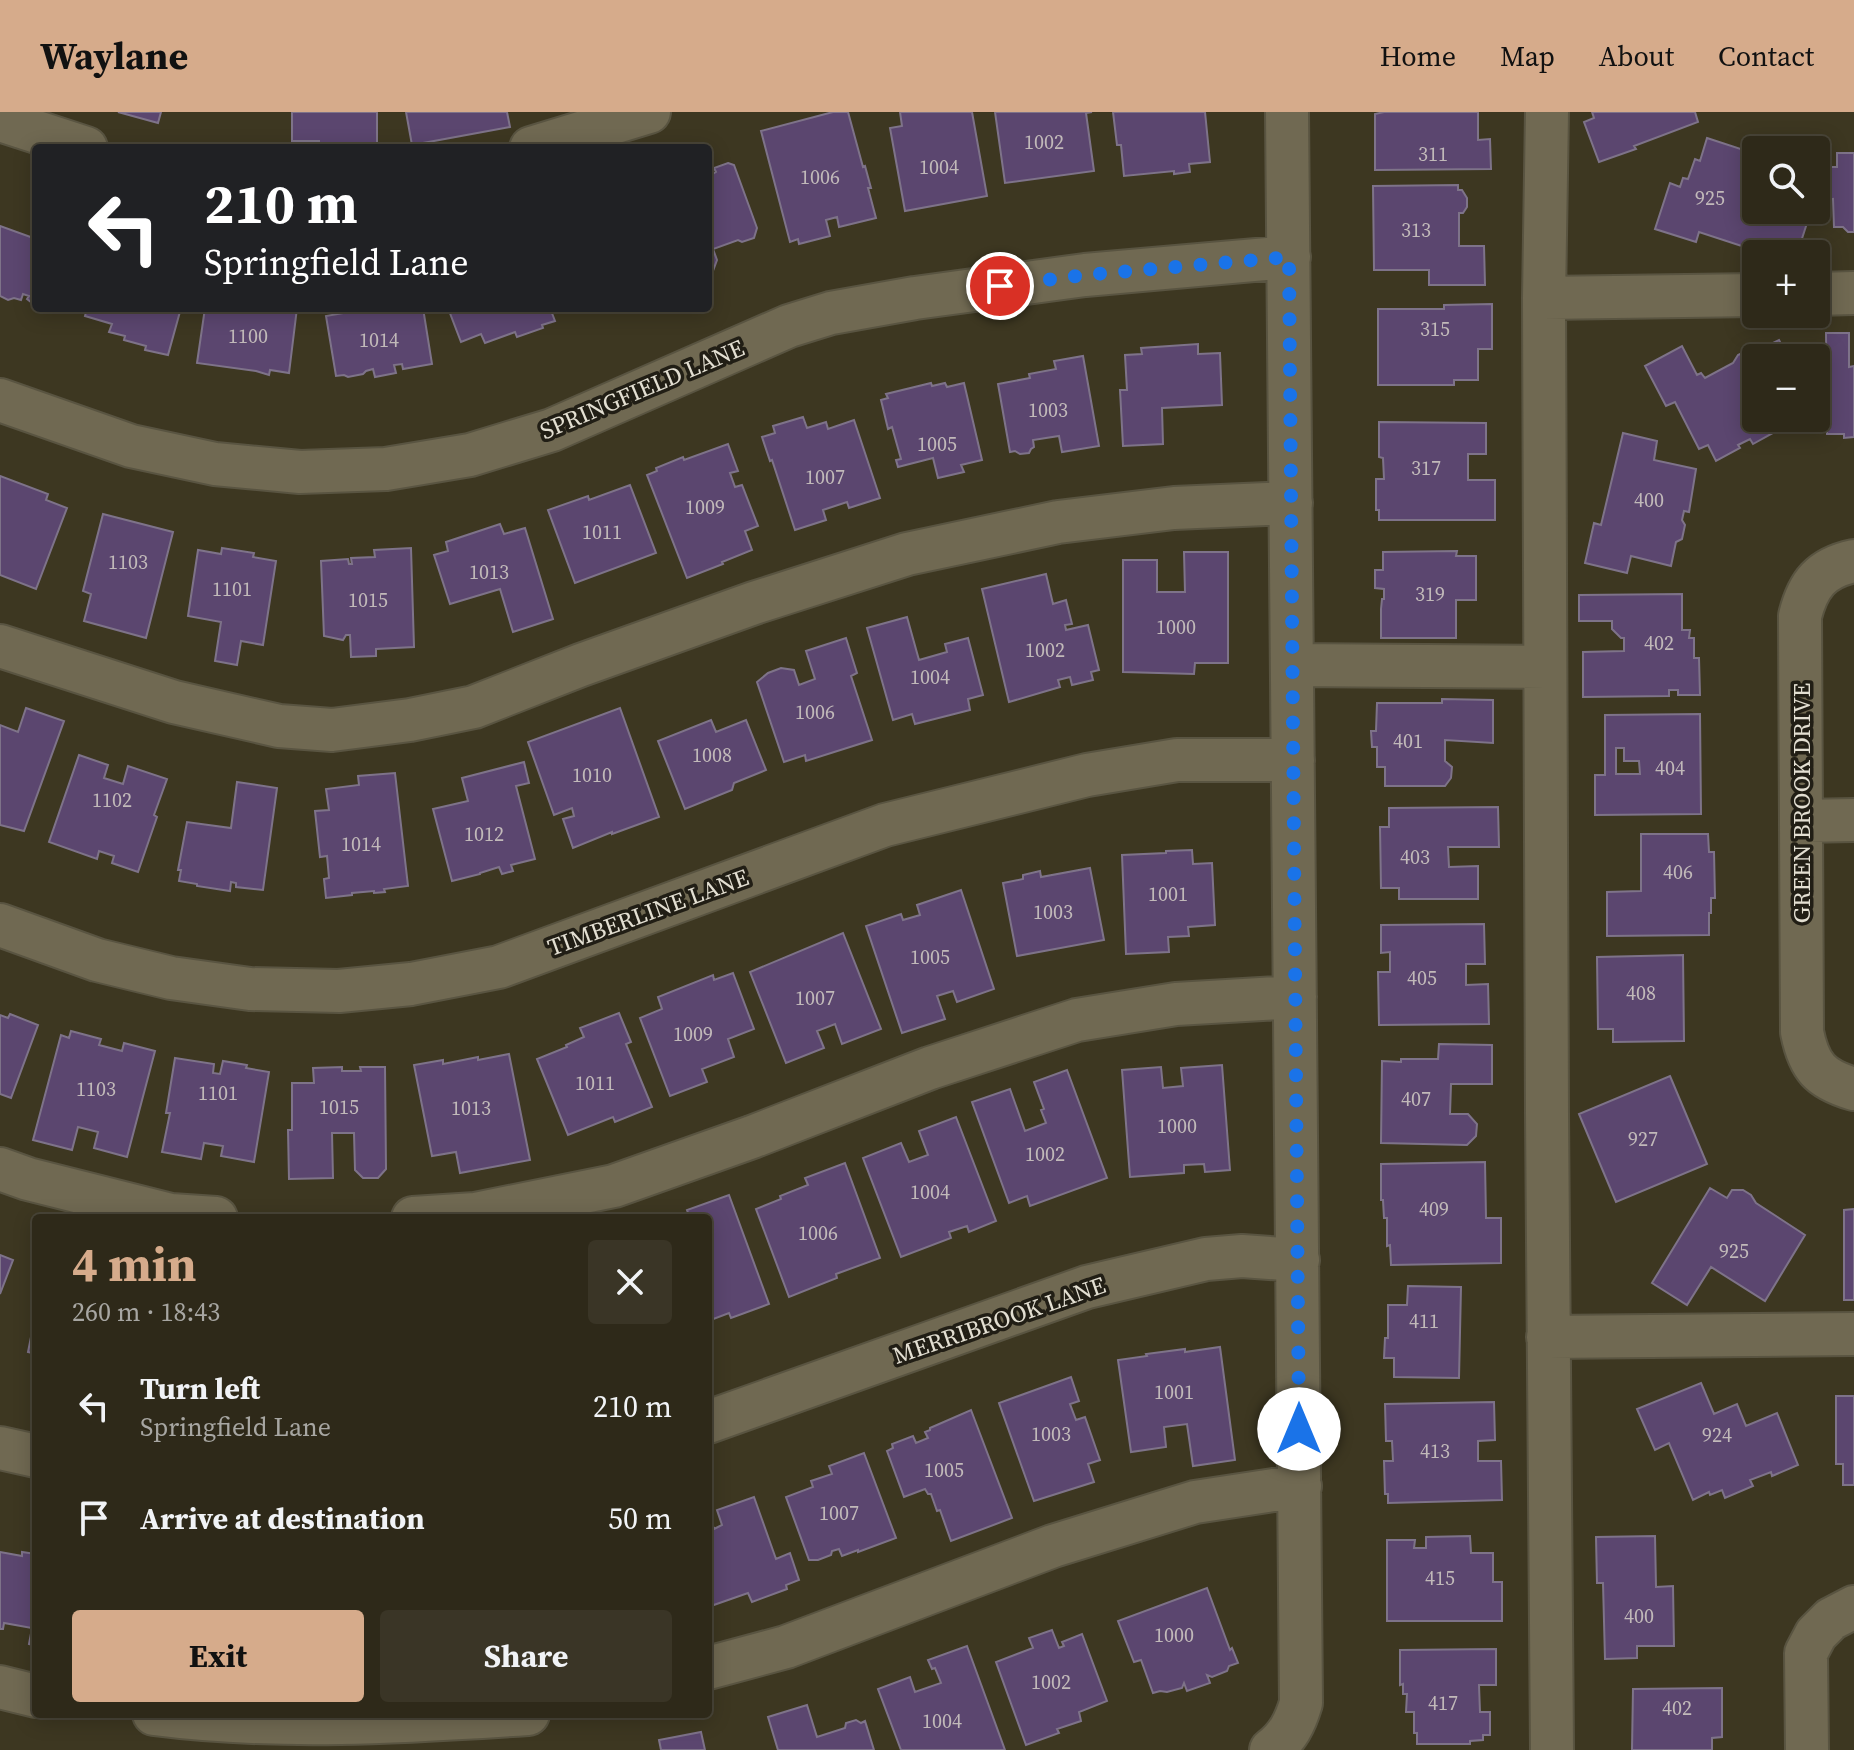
<!DOCTYPE html>
<html lang="en">
<head>
<meta charset="utf-8">
<style>
  body { margin:0; font-family:"Source Serif 4",serif; background:#3a3526; color:#f1f3f6; height:100vh; display:flex; flex-direction:column; font-size:30px; white-space:nowrap }
  * { box-sizing:border-box; margin:0 }
  p { font-size:26px; color:#a7a6a2 }
  .icon { flex:none; width:44px; height:44px; fill:none; stroke:currentColor; stroke-width:2; stroke-linecap:round; stroke-linejoin:round }
  .map { position:relative; flex:1; overflow:hidden }
  .panel { position:absolute; left:32px; top:1102px; width:680px; height:504px; display:flex; flex-direction:column; background:#2e2919; border-radius:8px; box-shadow:0 4px 20px #0003,0 0 0 2px #494538 }
  .panel>* { flex:none }
  .top-card { position:absolute; left:32px; top:32px; width:680px; height:168px; border-radius:8px; box-shadow:0 4px 20px #0003,0 0 0 2px #494538; background:#202124; color:#fff; overflow:hidden }
  .buttons { position:absolute; left:1742px; top:24px; display:grid; gap:16px }
  .buttons a { display:grid; place-items:center; width:88px; height:88px; border-radius:8px; background:#2e2919; box-shadow:0 4px 20px #0003,0 0 0 2px #494538; font-size:40px }
  .pin { position:absolute; display:grid; place-items:center; width:68px; height:68px; color:#fff; margin:-34px; border:4px solid #fff; border-radius:50%; box-shadow:0 2px 8px #0007 }
  .me { position:absolute; width:88px; margin:-44px; rotate:0deg; stroke-linejoin:round; filter:drop-shadow(0 0 6px #0008) }
  .turn { display:flex; align-items:center; gap:28px; height:168px; padding:0 40px; font-size:36px }
  .turn .icon { width:104px; height:104px; stroke-width:2.5 }
  .turn b { display:block; font-size:56px; line-height:68px }
  .round { display:grid; place-items:center; flex:none; width:84px; height:84px; border-radius:8px; background:#3a3526 }
  .summary { display:flex; align-items:center; justify-content:space-between; height:136px; padding:0 40px }
  h1 { font-size:48px; font-weight:700; line-height:60px; color:#d6ab8b }
  .button { display:flex; gap:16px; margin-top:auto; padding:16px 40px }
  .button a { flex:1; height:92px; border-radius:8px; background:#d6ab8b; color:#111; font-size:32px; font-weight:700; line-height:92px; text-align:center }
  .button a+a { background:#3a3526; color:#f1f3f6 }
  ul { padding:0; list-style:none }
  li { display:flex; align-items:center; gap:24px; height:112px; padding:0 40px }
  li div { flex:1 }
  li b { display:block; font-size:30px }
  li em { font-style:normal }
  header { display:flex; align-items:center; gap:48px; box-sizing:border-box; height:112px; padding:0 40px; background:#d6ab8b; color:#111 }
  header strong { font-size:38px }
  nav { display:flex; gap:44px; margin-inline-start:auto; font-size:28px }
  .map>svg:first-child { display:block }
</style>
</head>
<body>
<header>
<strong>Waylane</strong>
<nav><a>Home</a><a>Map</a><a>About</a><a>Contact</a></nav>
</header>
<div class="map">
<svg width="1854" height="1638" viewBox="0 0 1854 1638">
  <rect width="100%" height="100%" fill="#3d3721"/>
  <path fill="#5b466f" stroke="#7e7389" stroke-width="2" fill-rule="evenodd" d="M118,0h43l-3,11z
    M292,0h85v32h-58v-3h-27z
    M406,0h101l3,15 -98,18z
    M833,0h15l15,55 2,-1 6,22h-3l8,30 -37,9 -2,-10 -11,3 4,16 -31,8 -1,-5 -8,3 -29,-111z
    M900,0h72l15,84 -82,15 -15,-83 12,-2z
    M995,0h97l-6,1 8,58 -89,12z
    M1113,0h92l5,50 -21,2 1,8 -16,2v-3l-50,5 -3,-31h-4z
    M1384,0h94v28l12,-1 1,30 -116,1v-56z
    M1592,0h103l3,10 -64,24 2,3 -37,13 -15,-40 10,-4z
    M1707,26l40,13 -2,5 11,3v51h33l-1,5 20,5 -11,34h-31l-67,-22 -3,10 -41,-13 15,-46 10,4 3,-9 5,1 7,-20 5,2z
    M1837,41h17v79h-6l-5,-5h-9l-1,-28 -6,1v-33h10z
    M728,51l6,2 23,63 -3,10 -12,4 -4,-2 -25,9 4,11 -4,11 -5,1v-95l8,-5 -2,-4z
    M1458,73v5h4l5,8v9l-4,6h-4v33h25l1,39h-56v-15h-55l-1,-84z
    M0,114l36,13v67l-9,-7 2,-3 -6,-2 -2,6 -7,-2 -6,2 -8,-4z
    M1492,192v45h-14v31h-24v5h-76v-76h66v-4z
    M87,196h94l-13,47 -23,-5 1,-4 -22,-6 1,-4 -16,-4 3,-8 -27,-8z
    M205,196h92l-8,65 -19,-3 -1,5 -13,-4 -59,-8z
    M372,196h51l9,56 -29,5 -1,-5 -8,1 2,8 -21,4 -2,-8 -7,2 -3,3 -15,3 -4,-2 -8,1 -10,-60z
    M448,196h102l5,13 -13,4 1,3 -26,9 -2,-5 -30,11 -4,-9 -20,8z
    M1826,221h23v34l5,-1v71l-10,1v-4h-17z
    M1779,228l9,18h-32v60l42,1 -45,25 -3,-5 -12,6 2,3 -24,13 -8,-16 -9,4 -24,-47 -9,4 -21,-40 37,-20 15,29 4,-2 4,5 28,-15 5,-8 8,-4 8,1z
    M1198,232v10l22,-1 2,52 -60,3 1,36 -40,2 -3,-56h7l-2,-35 17,-1 -1,-6z
    M1083,244l16,90 -37,6 -3,-16 -26,4 1,7 -3,2 -2,4 -9,1 -5,-3 -5,1 -12,-68 32,-6 -1,-4 27,-5 -2,-8z
    M931,271l1,3 13,-3 2,4 17,-4 18,77 -21,5 3,7 -26,6 -5,-20 -35,9 -2,-7 5,-1 -9,-32 -4,2 -7,-29 7,-2 -2,-4z
    M803,305l4,11 19,-6 2,7 26,-9 26,78 -31,10 -2,-6 -24,8 3,10 -31,10 -23,-70 -2,1 -8,-24 13,-4 -2,-7z
    M1379,310l107,1v31h-18v26h27v40h-116v-10h-3v-31h8l-1,-21 -4,-1z
    M1623,321l34,8 -3,19 42,9 -7,43 -5,-1 -2,9 3,5 -3,14 -6,3 -5,24 -40,-10 -4,17 -42,-10 9,-40 7,2z
    M728,332l10,27 -8,2 5,14 7,-2 16,41 -13,5 7,19 -30,12 1,2 -36,14 -40,-103 10,-4 -1,-3 27,-11 1,3z
    M0,364l48,18 -2,6 21,8 -31,81 -36,-14z
    M630,373l26,68 -81,30 -27,-73 40,-14 1,4z
    M103,402l70,18 -27,106 -62,-17 7,-27 -8,-3z
    M500,412l4,10 21,-6 28,91 -40,13 -13,-43 -50,15 -16,-49 14,-4 -2,-9z
    M222,436l32,5 -1,4 23,4 -13,84 -22,-4 -4,24 -22,-4 6,-39 -33,-6 10,-66 23,4z
    M411,436l3,99 -38,2v7l-25,1 -1,-22h-4l-3,5 -19,-4 -3,-75 27,-2 1,5h3l-1,-6 24,-1 -1,-7z
    M1457,439l-1,5h20v44h-20v38h-75v-29l1,-10h2v-10l-9,-1v-18h8v-18z
    M1184,440h44v111h-33l-1,11 -71,-2v-112h34v32h28z
    M1046,462l7,30 13,-4 6,24 -7,1 1,5 22,-5 11,45 -8,2 2,8 -21,5 -2,-8 -12,3 2,7 -51,15 -27,-113z
    M1682,482v36h8l-1,8h5v20h5l1,37h-22v-5h-9v6l-86,1v-45l41,-1v-13h-3l-9,-9v-8h-33v-26z
    M907,505l12,43 28,-8 -2,-8 23,-6 15,57 -15,4 2,11 -55,14 -3,-10 -19,6 -26,-92z
    M846,526l11,35 -6,3 21,64 -66,21 -1,-6 -21,7 -27,-80 11,-9 13,-5 13,2 5,15 16,-6 -9,-28z
    M1442,587l51,1v43l-48,-3v21l7,6 -1,11 -6,8h-60v-19h-8v-20h-5l-1,-16h5l1,-28h65z
    M26,596l38,13 -40,110 -24,-6v-100l18,7z
    M620,596l39,109 -47,17v-2l-39,16 -10,-29 11,-3 -2,-8 -18,7 -26,-73z
    M1700,602l1,100 -106,1v-40h10v-60zM1616,636h8v13h15l1,13h-24z
    M711,608l5,12 30,-12 20,50 -32,13 -2,7 -47,19 -27,-68z
    M79,643l29,10 -4,13 19,6 5,-18 39,13 -13,36 3,2 -19,55 -26,-9 2,-7 -15,-5 -2,8 -48,-17z
    M524,650l5,21 -13,3 19,73 -24,6 2,6 -11,3 -3,-7 -19,6v1l-28,7 -19,-72 35,-8 -6,-23z
    M395,661l13,113 -24,3 1,3 -11,1v-2l-22,2v2l-26,3 -2,-19 5,-1 -2,-22 -7,1 -5,-46 14,-1 -3,-21 33,-4 -1,-9z
    M237,670l40,6 -14,102 -27,-3v-4l-5,-1 -1,9 -33,-5v-2l-18,-3 2,-11h-3l9,-48 44,6z
    M1498,695l1,40h-51l1,20 29,-1v33h-79v-11h-18l-1,-61h9v-19z
    M1641,722h67l1,18h5l1,46h-4v15h-2v22l-102,1v-44l34,-1z
    M1192,738l1,14 19,-1 3,62 -27,2 1,9 -21,1 1,15 -43,2 -4,-99 44,-2v-2z
    M1090,756l14,72 -87,16 -14,-73 20,-4v-4l17,-4 1,6z
    M961,778l33,99 -37,13 -4,-11 -16,5 8,23 -43,14 -36,-107 35,-12 2,6 17,-5 -3,-10z
    M1484,812l1,40h-19v21l22,-1 1,40 -110,1 -1,-53h12v-20l-9,1v-28z
    M843,821l38,96 -39,15 -7,-20 -18,7 7,17 -38,15 -36,-91z
    M1683,843l1,86 -71,1v-13h-15l-1,-72z
    M733,861l21,56 -26,10 6,18 -32,12 5,13 -37,14 -30,-78 22,-9 -4,-12 55,-22 1,5z
    M619,901l12,29 -5,2 26,63 -37,15 -2,-5 -45,18 -31,-76 30,-12 -1,-2 18,-8 -4,-9z
    M10,902l28,11 -27,73 -11,-4v-79l8,3z
    M71,919l30,8 -2,6 23,6 2,-8 31,8 -28,106 -33,-9 4,-16 -20,-5 -6,23 -39,-10 28,-105 8,3z
    M1439,932l53,1v39h-41l-1,30h18l9,10 -1,12 -9,9 -86,-2 1,-82 19,1v-3h37z
    M509,942l21,106 -70,13 -4,-21 -24,4 -18,-91 29,-5v4l35,-7v3z
    M175,946l39,6 -1,9 7,1 3,-13 24,4 -1,3 23,4 -15,90 -33,-6 2,-10 -19,-3 -3,16 -39,-7 8,-39h-4z
    M1222,953l8,105 -25,2 -1,-8 -20,1v8l-54,4 -8,-107 39,-3 2,21 20,-2 -2,-18z
    M342,955v4h19l-1,-4h25l1,102 -8,9h-15l-8,-8 -1,-37h-22l1,45 -44,1 -1,-49h4v-47h22l-1,-15z
    M1067,958l40,108 -77,28 -3,-10 -18,7 -37,-101 38,-13 15,42 21,-8 -5,-13 3,-1 -10,-27z
    M1670,964l37,88 -91,38 -37,-88z
    M956,1005l40,104 -27,11 -2,-6 -18,6 2,6 -50,19 -38,-99 38,-15 8,19 19,-7 -9,-24z
    M1485,1050l1,56h15v45l-110,2 -1,-20 -3,1v-28h-3l-1,-18h-2v-36z
    M845,1051l35,95 -44,16 1,4 -48,19 -33,-88 25,-10 -1,-3 28,-11 -3,-7z
    M1710,1076l17,10 5,-8h11l8,5 5,8 49,32 -40,66 -54,-34 -24,38 -35,-22z
    M729,1083l40,109 -38,14 -2,-5 -21,8v-103h-18l-3,-8z
    M1854,1097v91h-10v-90z
    M0,1143l13,5 -13,34z
    M1408,1174l53,1 -2,91 -65,-1v-19h-10l1,-20h3v-33h19z
    M36,1200v42l-8,-2z
    M1220,1235l15,113 -42,6 -6,-42 -23,3 2,20 -35,5 -13,-92 29,-4 -1,-2 39,-5v3z
    M1071,1265l8,24 -9,3 6,16 9,-3 15,43 -12,4 6,18 -60,19 -35,-98z
    M1701,1271l13,31 23,-10 9,22 31,-13 21,52 -26,11 -1,-4 -21,8 3,6 -28,12 -3,-8 -12,5 -1,-3 -16,8 -24,-57 -14,7 -18,-41z
    M1836,1284h18v89h-11v-21h-7z
    M1494,1290l1,38 -17,1v20h23l1,39 -114,3v-9h-3l-1,-33h9l-1,-20h-6l-1,-37z
    M971,1298l41,108 -61,23 -11,-31 -3,1 -6,-17h-3l-3,-5 -21,8 -17,-46 6,-3 -1,-4 21,-8 3,7 12,-5 -3,-6 5,-2v-2z
    M864,1341l32,85 -38,14v-2l-16,6 -3,-7 -7,2 -1,4 -13,5h-9l-23,-63 27,-10 -2,-6 21,-7 -3,-8z
    M754,1385l22,62 14,-6 9,27 -13,5 1,4 -35,13 -4,-9 -40,14v-86l3,-1 3,9 8,-4 -5,-15z
    M1470,1424l1,17h22v29h9v39h-115v-81h28l-1,8h12v-11z
    M1655,1424l1,51 17,-1 1,60h-37v12l-32,1 -2,-76h-6l-1,-46z
    M0,1440l22,4v-4l14,2v92l-7,-2 3,-16 -28,-5 -1,6h-3z
    M1207,1476l23,62 2,-2 6,15 -9,3 -2,5 -15,6 -5,-2 3,8 -23,8 -3,-8 -2,5 -15,4 -7,-1 -7,2 -12,-33 -7,2 -16,-41z
    M1052,1518l7,18 5,-2 -2,-4 20,-8 25,67 -28,11 2,9 -24,8 2,4 -33,12 -30,-83 37,-14 -4,-10z
    M967,1534l38,104h-104l-23,-61 32,-12 5,15 26,-9 -6,-15 -3,1 -4,-9z
    M1496,1537v36h-17l1,27h10v23h-7v5l-13,1v3h-53v-11h-3v-21h-8l1,-18h-4v-10l-3,1v-35z
    M1722,1576v49l-10,1v12h-80l1,-61z
    M807,1593l10,32 28,-9 1,-5 10,-3 5,3 4,-2 9,29h-96l-10,-33z
    M701,1620l4,18h-44l-2,-10z"/>
  <g fill="none" stroke-linecap="round" stroke-linejoin="round">
    <g stroke="#595441" stroke-width="46">
      <path id="minor" d="M1547,0l-3,186 3,815 5,637
        M0,8l86,28
        M531,36l118,-36
        M1816,182l38,-1
        M1544,186l212,-3
        M0,288l131,46 84,18 85,8 86,-3 84,-14 82,-25 237,-104 42,-13 84,-15 170,-23 204,-18
        M1854,449c-33,7 -46,23 -54,55l2,416c7,35 18,47 52,57
        M0,534l174,56 105,24 53,4 78,-10 64,-13 107,-42 173,-62 153,-49 151,-32 116,-14 117,-5
        M1292,553l253,2
        M1801,709l53,-1
        M0,813l97,35 74,18 79,11 89,2 72,-7 88,-17 386,-142 202,-50 90,-15h116
        M0,1057l28,10 143,36 45,3
        M413,1106l62,-4 139,-28 138,-49 178,-69 147,-48 99,-16 119,-7
        M1548,1225l306,-3
        M708,1310l379,-135 119,-28 36,-3 56,4
        M0,1336l36,8
        M708,1556l78,-21 267,-101 142,-44 105,-16
        M0,1575l36,9
        M154,1602c124,16 249,8 374,0
        M1271,1638c17,-13 24,-27 30,-47l-14,-1591
        M1807,1638l-1,-97 10,-19 15,-15 23,-12"/>
    </g>
    <use href="#minor" stroke="#706952" stroke-width="42"/>
  </g>
  <g fill="none" stroke-linecap="round" stroke-linejoin="round">
    <path stroke="#1a73e8" stroke-width="14" stroke-dasharray="0 25.2" d="M1000,174l85,-11 204,-18 10,1172"/>
  </g>
  <g text-anchor="middle" dominant-baseline="central" stroke-width="7" stroke-linejoin="round" paint-order="stroke">
    <g font-size="20" fill="#c1b9b9">
      <text x="1044" y="30">1002</text>
      <text x="1433" y="42">311</text>
      <text x="939" y="55">1004</text>
      <text x="820" y="65">1006</text>
      <text x="1710" y="86">925</text>
      <text x="1416" y="118">313</text>
      <text x="1435" y="217">315</text>
      <text x="248" y="224">1100</text>
      <text x="379" y="228">1014</text>
      <text x="1048" y="298">1003</text>
      <text x="937" y="332">1005</text>
      <text x="1426" y="356">317</text>
      <text x="825" y="365">1007</text>
      <text x="1649" y="388">400</text>
      <text x="705" y="395">1009</text>
      <text x="602" y="420">1011</text>
      <text x="128" y="450">1103</text>
      <text x="489" y="460">1013</text>
      <text x="232" y="477">1101</text>
      <text x="1430" y="482">319</text>
      <text x="368" y="488">1015</text>
      <text x="1176" y="515">1000</text>
      <text x="1659" y="531">402</text>
      <text x="1045" y="538">1002</text>
      <text x="930" y="565">1004</text>
      <text x="815" y="600">1006</text>
      <text x="1408" y="629">401</text>
      <text x="712" y="643">1008</text>
      <text x="1670" y="656">404</text>
      <text x="592" y="663">1010</text>
      <text x="112" y="688">1102</text>
      <text x="484" y="722">1012</text>
      <text x="361" y="732">1014</text>
      <text x="1415" y="745">403</text>
      <text x="1678" y="760">406</text>
      <text x="1168" y="782">1001</text>
      <text x="1053" y="800">1003</text>
      <text x="930" y="845">1005</text>
      <text x="1422" y="866">405</text>
      <text x="1641" y="881">408</text>
      <text x="815" y="886">1007</text>
      <text x="693" y="922">1009</text>
      <text x="595" y="971">1011</text>
      <text x="96" y="977">1103</text>
      <text x="218" y="981">1101</text>
      <text x="1416" y="987">407</text>
      <text x="339" y="995">1015</text>
      <text x="471" y="996">1013</text>
      <text x="1177" y="1014">1000</text>
      <text x="1643" y="1027">927</text>
      <text x="1045" y="1042">1002</text>
      <text x="930" y="1080">1004</text>
      <text x="1434" y="1097">409</text>
      <text x="818" y="1121">1006</text>
      <text x="1734" y="1139">925</text>
      <text x="1424" y="1209">411</text>
      <text x="1174" y="1280">1001</text>
      <text x="1051" y="1322">1003</text>
      <text x="1717" y="1323">924</text>
      <text x="1435" y="1339">413</text>
      <text x="944" y="1358">1005</text>
      <text x="839" y="1401">1007</text>
      <text x="1440" y="1466">415</text>
      <text x="1639" y="1504">400</text>
      <text x="1174" y="1523">1000</text>
      <text x="1051" y="1570">1002</text>
      <text x="1443" y="1591">417</text>
      <text x="1677" y="1596">402</text>
      <text x="942" y="1609">1004</text>
    </g>
    <g font-size="24" fill="#e3dfd2" stroke="#211e15">
      <text transform="translate(642 277) rotate(-23)">SPRINGFIELD LANE</text>
      <text transform="translate(1801 691) rotate(-90)">GREEN BROOK DRIVE</text>
      <text transform="translate(648 800) rotate(-20)">TIMBERLINE LANE</text>
      <text transform="translate(999 1208) rotate(-19)">MERRIBROOK LANE</text>
    </g>
  </g>
</svg>
<div class="buttons">
<a><svg class="icon" aria-label="search" viewBox="0 0 24 24"><circle cx="10" cy="10" r="6"/><path d="M15 15l6 6"/></svg></a>
<a>+</a>
<a>−</a>
</div>
<div class="pin" style="left:1000px;top:174px;background:#d93025"><svg class="icon" aria-label="arrive" viewBox="0 0 24 24"><path d="M6 21V4h12l-3 4 3 4H6"/></svg></div>
<svg class="me" style="left:1299px;top:1317px" viewBox="-20 -20 40 40"><circle r="19" fill="#fff"/><path d="M0-13L10 11 0 6-10 11z" fill="#1a73e8"/></svg>
<div class="top-card">
<div class="turn"><svg class="icon" aria-label="left" viewBox="0 0 24 24"><path d="M17 20v-9H6M10 6l-5 5 5 5"/></svg><div><b>210 m</b>Springfield Lane</div></div>
</div>
<section class="panel">
<div class="summary"><div><h1>4 min</h1><p>260 m · 18:43</p></div><a class="round"><svg class="icon" aria-label="close" viewBox="0 0 24 24"><path d="M6 6l12 12M18 6L6 18"/></svg></a></div>
<ul>
<li><svg class="icon" aria-label="left" viewBox="0 0 24 24"><path d="M17 20v-9H6M10 6l-5 5 5 5"/></svg><div><b>Turn left</b><p>Springfield Lane</p></div><em>210 m</em></li>
<li><svg class="icon" aria-label="arrive" viewBox="0 0 24 24"><path d="M6 21V4h12l-3 4 3 4H6"/></svg><div><b>Arrive at destination</b></div><em>50 m</em></li>
</ul>
<div class="button"><a>Exit</a><a>Share</a></div>
</section>
</div>
</body>
</html>
